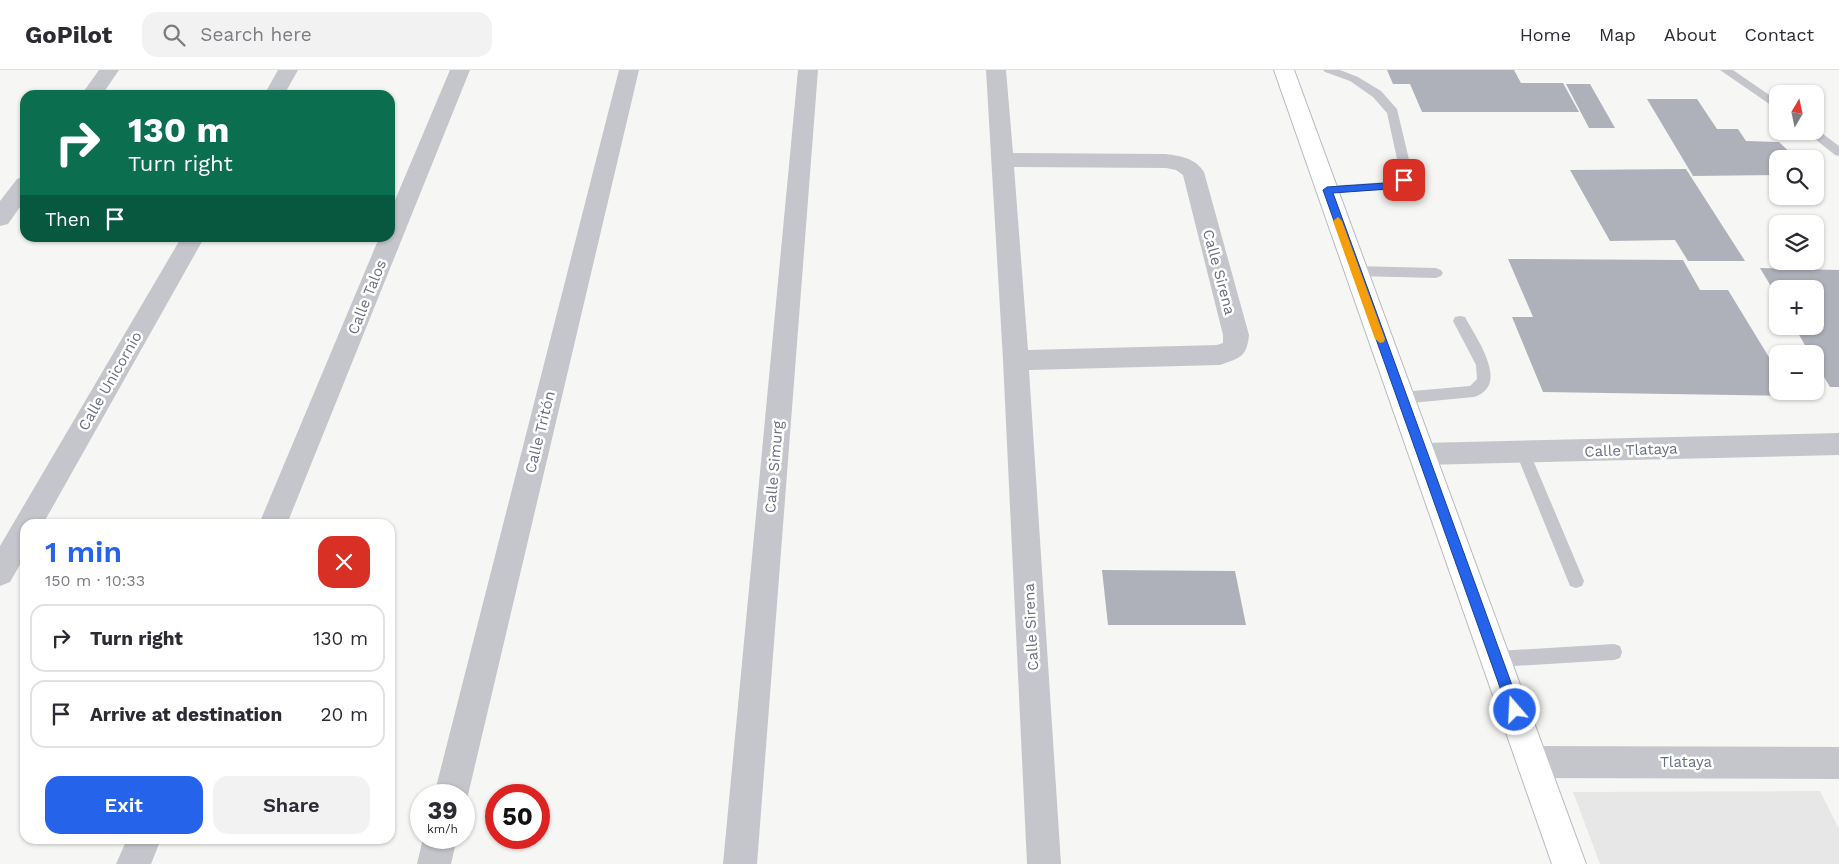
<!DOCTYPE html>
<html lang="en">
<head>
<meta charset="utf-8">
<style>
  body { margin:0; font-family:"Work Sans",sans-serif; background:#f2f2f3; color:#2b2b33; height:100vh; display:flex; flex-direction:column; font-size:19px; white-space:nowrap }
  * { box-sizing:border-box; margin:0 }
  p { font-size:16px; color:#7c7c81 }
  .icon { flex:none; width:28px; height:28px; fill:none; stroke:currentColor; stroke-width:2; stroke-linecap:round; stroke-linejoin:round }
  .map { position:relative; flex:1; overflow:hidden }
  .drawer { position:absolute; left:20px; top:449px; width:375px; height:325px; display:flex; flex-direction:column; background:#fff; border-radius:15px; box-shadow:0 1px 4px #0004 }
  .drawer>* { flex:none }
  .hud { position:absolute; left:20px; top:20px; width:375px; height:152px; border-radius:15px; box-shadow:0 1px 4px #0004; background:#0b6e4f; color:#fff; overflow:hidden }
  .needle { width:32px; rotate:9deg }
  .buttons { position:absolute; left:1769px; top:15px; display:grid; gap:10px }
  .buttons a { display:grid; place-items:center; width:55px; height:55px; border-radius:10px; background:#fff; box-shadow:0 1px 4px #0004; font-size:25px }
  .speed { position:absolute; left:410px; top:714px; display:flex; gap:10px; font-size:25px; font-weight:700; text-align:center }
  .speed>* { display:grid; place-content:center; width:65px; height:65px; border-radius:50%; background:#fff; box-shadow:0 1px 4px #0004; line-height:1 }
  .speed small { font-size:12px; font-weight:400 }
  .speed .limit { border:8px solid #d22; background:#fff; color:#111 }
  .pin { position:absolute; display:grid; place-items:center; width:42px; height:42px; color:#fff; margin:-21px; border-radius:10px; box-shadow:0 2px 8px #0006 }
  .me { position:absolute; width:55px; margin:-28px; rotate:341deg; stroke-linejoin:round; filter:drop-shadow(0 0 4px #0008) }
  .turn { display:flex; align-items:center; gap:18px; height:105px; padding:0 25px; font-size:22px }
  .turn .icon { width:65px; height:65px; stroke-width:2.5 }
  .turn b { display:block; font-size:35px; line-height:42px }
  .then { display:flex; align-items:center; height:48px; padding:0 25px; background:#0003; gap:10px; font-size:19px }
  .round { display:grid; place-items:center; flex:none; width:52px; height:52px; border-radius:15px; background:#f2f2f3 }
  .headline { display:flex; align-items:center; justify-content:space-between; height:85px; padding:0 25px }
  h1 { font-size:30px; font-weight:600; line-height:38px; color:#2563eb }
  .cta { display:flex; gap:10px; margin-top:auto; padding:10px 25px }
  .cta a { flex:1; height:58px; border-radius:15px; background:#2563eb; color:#fff; font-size:20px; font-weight:600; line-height:58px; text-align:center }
  .cta a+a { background:#f2f2f3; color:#2b2b33 }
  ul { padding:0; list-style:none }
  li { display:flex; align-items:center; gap:15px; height:68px; margin:0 10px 8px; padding:0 15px; border:2px solid #e1e1e2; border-radius:15px }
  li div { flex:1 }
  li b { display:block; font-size:19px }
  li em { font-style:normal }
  header { display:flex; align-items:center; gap:30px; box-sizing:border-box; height:70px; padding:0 25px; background:#fff; border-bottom:1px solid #e1e1e2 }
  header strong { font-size:24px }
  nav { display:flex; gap:28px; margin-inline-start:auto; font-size:18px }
  .search { width:350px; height:45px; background:#f2f2f3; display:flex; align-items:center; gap:12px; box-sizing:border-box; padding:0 18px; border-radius:15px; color:#7c7c81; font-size:19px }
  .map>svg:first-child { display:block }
</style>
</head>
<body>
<header>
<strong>GoPilot</strong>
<div class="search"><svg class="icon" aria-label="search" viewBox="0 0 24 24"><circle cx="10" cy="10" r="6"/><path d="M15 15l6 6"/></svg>Search here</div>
<nav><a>Home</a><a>Map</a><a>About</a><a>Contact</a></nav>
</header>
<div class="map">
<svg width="1839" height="794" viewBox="0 0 1839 794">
  <rect width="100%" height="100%" fill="#f6f7f4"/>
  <path fill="#e7e7e7" d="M1820,721l19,38v35h-239l-27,-72z"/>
  <path fill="#aeb1b9" d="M1387,0h127l7,13h42l16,29h-157l-12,-28h-17z
    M1566,14h24l25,44h-26z
    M1647,29h50l20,30h21l8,12 33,1 18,17h-19v16l-85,1z
    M1686,99l59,92h-57l-13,-21 -65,1 -40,-71z
    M1508,189l175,1 17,30h28l50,82v19h11l3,5 -249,-4 -31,-75h21z
    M1760,198l79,2v117h-9l-15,-25v-8h-5l-16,-28h21v-37h-37v9z
    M1102,500l133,1 11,54h-138z"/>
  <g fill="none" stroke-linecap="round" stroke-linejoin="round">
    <g stroke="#b7b9bf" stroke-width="2">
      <path id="secondary" d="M1274,0h20l292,794h-34z"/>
    </g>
    <path fill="#c5c6cb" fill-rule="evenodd" d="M1323,0h17l18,7 23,14 16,18 14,59 -3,15 -20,7 -65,3 -2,-3 2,-3 4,-1 60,-4 11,-4 1,-10 -12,-55 -14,-16 -23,-16 -25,-9z
      M1720,0h13l45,31v9z
      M1815,58l24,18v10l-4,-1 -30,-24h10z
      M1355,196l81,2 5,2 2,3 -2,3 -5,2 -81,-2 -5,-2 -2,-3 2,-3z
      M1460,246l5,1c11,21 46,68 9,80l-73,7 -5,-2 -2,-4 2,-4 5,-2 69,-6 7,-7 -1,-14 -23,-44 2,-4z
      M1523,377l5,2 2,4 54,128 -2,5 -6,2 -6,-2 -2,-5 -52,-128 2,-4z
      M1614,574l6,2 2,6 -2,6 -6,2 -117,7 -6,-2 -2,-6 2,-6 6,-2z"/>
    <path fill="#c5c6cb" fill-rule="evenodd" d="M99,0h20l-17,25h-21z
      M278,0h20l-14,25h-20z
      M450,0h20l-183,454h-28l120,-286h11v-26z
      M619,0h20l-171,725 -4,10v-10h-30z
      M798,0h20l-61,794h-34z
      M986,0h20l7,83 153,1c15,2 29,4 38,18l45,163c-2,22 -9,23 -29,30l-191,5 32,494h-34l-24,-504zM1014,97l152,1 10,2 7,5 40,160v8l-6,2 -189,5z
      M25,106v24l-17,24 -8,2v-25l17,-22z
      M181,168h23l-161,286h-18v32l-15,26 -10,4v-40z
      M1839,363v22l-417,10 -10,-3 -4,-8 4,-8 10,-3z
      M1532,676l307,1v32l-307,-1 -12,-5 -4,-11 4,-11z
      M423,768h34l-6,26h-34z
      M127,769h34l-10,25h-35z"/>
    <use href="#secondary" fill="#fff" fill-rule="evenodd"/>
  </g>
  <path fill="#2563eb" stroke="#184099" d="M1404,106l4,4 -1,2 -19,7 -55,4 188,517 -2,5 -4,2 -5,-2 -2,-5 -185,-520 4,-3 59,-4z"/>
  <path fill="#f59e0b" d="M1338,147l4,4 43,118 -1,3 -4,1 -5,-4 -42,-118z"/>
  <g text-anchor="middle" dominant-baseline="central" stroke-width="5" stroke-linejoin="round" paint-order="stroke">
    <g font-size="15" fill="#696f82" stroke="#fff">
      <text transform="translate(1219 202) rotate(75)">Calle Sirena</text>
      <text transform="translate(367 227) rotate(-68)">Calle Talos</text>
      <text transform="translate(110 311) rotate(-60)">Calle Unicornio</text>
      <text transform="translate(540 362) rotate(-76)">Calle Tritón</text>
      <text transform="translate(1631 380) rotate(-2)">Calle Tlataya</text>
      <text transform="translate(774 397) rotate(-85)">Calle Simurg</text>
      <text transform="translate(1031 557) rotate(-93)">Calle Sirena</text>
      <text x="1686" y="692">Tlataya</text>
    </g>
  </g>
</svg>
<div class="buttons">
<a><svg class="needle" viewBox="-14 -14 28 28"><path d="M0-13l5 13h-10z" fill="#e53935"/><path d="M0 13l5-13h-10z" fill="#7c7c81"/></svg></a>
<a><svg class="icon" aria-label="search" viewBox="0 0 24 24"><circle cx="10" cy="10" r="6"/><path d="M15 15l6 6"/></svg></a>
<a><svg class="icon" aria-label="layers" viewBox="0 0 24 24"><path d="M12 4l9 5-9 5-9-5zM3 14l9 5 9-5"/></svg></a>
<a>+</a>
<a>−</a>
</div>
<div class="speed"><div>39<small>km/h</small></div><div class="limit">50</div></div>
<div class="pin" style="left:1404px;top:110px;background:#d93025"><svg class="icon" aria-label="arrive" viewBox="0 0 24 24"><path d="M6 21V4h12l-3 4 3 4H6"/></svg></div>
<svg class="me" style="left:1515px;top:640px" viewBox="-20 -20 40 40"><circle r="17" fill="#2563eb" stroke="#fff" stroke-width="3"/><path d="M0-11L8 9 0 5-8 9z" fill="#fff"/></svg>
<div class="hud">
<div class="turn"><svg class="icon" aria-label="right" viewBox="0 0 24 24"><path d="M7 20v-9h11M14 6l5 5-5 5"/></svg><div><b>130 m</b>Turn right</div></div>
<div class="then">Then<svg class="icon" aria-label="arrive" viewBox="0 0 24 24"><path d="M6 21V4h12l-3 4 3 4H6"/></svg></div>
</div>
<section class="drawer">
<div class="headline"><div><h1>1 min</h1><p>150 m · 10:33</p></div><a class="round" style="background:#d93025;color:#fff"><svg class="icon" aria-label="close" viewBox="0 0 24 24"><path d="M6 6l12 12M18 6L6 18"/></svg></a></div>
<ul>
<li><svg class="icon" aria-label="right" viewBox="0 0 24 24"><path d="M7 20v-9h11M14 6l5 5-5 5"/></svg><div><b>Turn right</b></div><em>130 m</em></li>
<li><svg class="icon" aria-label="arrive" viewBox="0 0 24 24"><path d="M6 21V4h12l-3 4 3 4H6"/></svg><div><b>Arrive at destination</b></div><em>20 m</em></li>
</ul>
<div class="cta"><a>Exit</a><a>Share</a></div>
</section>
</div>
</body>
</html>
